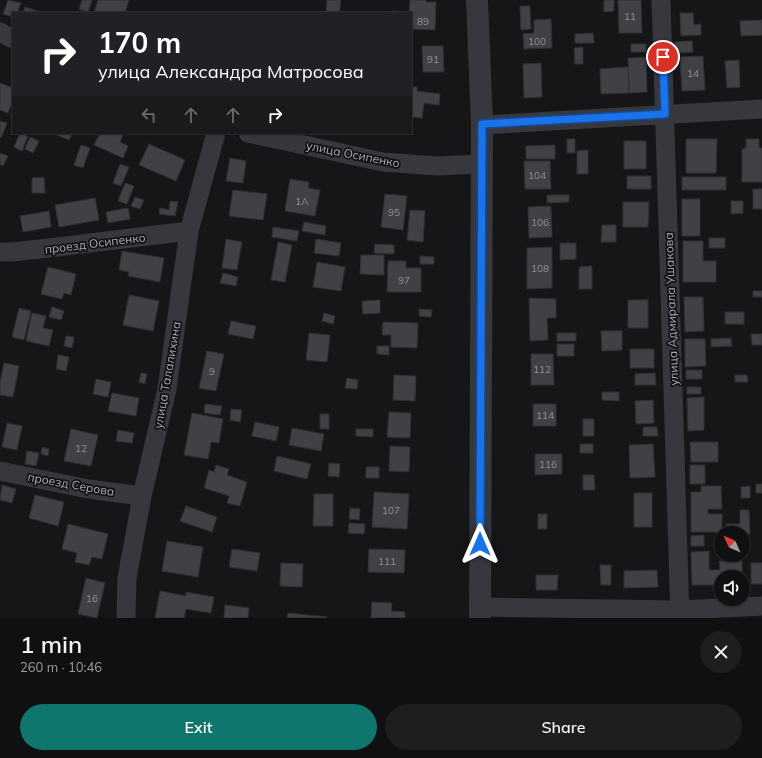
<!DOCTYPE html>
<html lang="en">
<head>
<meta charset="utf-8">
<style>
  body { margin:0; font-family:Mulish,sans-serif; background:#1e1e20; color:#f1f3f6; height:100vh; display:flex; flex-direction:column; font-size:15px; white-space:nowrap }
  * { box-sizing:border-box; margin:0 }
  p { font-size:13px; color:#9c9d9f }
  .icon { flex:none; width:22px; height:22px; fill:none; stroke:currentColor; stroke-width:2; stroke-linecap:round; stroke-linejoin:round }
  .map { position:relative; height:618px; overflow:hidden }
  .details { display:flex; flex-direction:column; background:#101012; flex:1 }
  .details>* { flex:none }
  .guide { position:absolute; left:12px; top:12px; width:400px; height:122px; border-radius:0px; box-shadow:0 1px 3px #0004,0 0 0 1px #303032; background:#202124; color:#fff; overflow:hidden }
  .needle { width:26px; rotate:315deg }
  .tools { position:absolute; left:714px; top:526px; display:grid; gap:8px }
  .tools a { display:grid; place-items:center; width:36px; height:36px; border-radius:50%; background:#101012; box-shadow:0 1px 3px #0004,0 0 0 1px #303032; font-size:20px }
  .pin { position:absolute; display:grid; place-items:center; width:34px; height:34px; color:#fff; margin:-17px; border:2px solid #fff; border-radius:50%; box-shadow:0 1px 4px #0007 }
  .me { position:absolute; width:44px; margin:-22px; rotate:0deg; stroke-linejoin:round; filter:drop-shadow(0 0 3px #0008) }
  .turn { display:flex; align-items:center; gap:14px; height:84px; padding:0 20px; font-size:18px }
  .turn .icon { width:52px; height:52px; stroke-width:2.5 }
  .turn b { display:block; font-size:28px; line-height:34px }
  .lanes { display:flex; align-items:center; height:38px; padding:0 20px; background:#0003; justify-content:center; gap:20px; direction:ltr }
  .lanes .off { opacity:.35 }
  .round { display:grid; place-items:center; flex:none; width:42px; height:42px; border-radius:21px; background:#1e1e20 }
  .headline { display:flex; align-items:center; justify-content:space-between; height:68px; padding:0 20px }
  h1 { font-size:24px; font-weight:600; line-height:30px }
  .primary-button { display:flex; gap:8px; margin-top:auto; padding:8px 20px }
  .primary-button a { flex:1; height:46px; border-radius:24px; background:#0f766e; color:#fff; font-size:16px; font-weight:600; line-height:46px; text-align:center }
  .primary-button a+a { background:#1e1e20; color:#f1f3f6 }
  .map>svg:first-child { display:block }
</style>
</head>
<body>
<div class="map">
<svg width="762" height="618" viewBox="0 0 762 618">
  <rect width="100%" height="100%" fill="#161618"/>
  <path fill="#404145" stroke="#303034" d="M8,0l13,3 -4,10h-4v4l-10,-3z
    M82,0h10l-4,12 -9,-3z
    M98,0h31l-4,13h-31z
    M327,0h14l-2,13h-13z
    M410,0h16v2h10l-1,28 -24,-1v-16h-20v-2l18,1z
    M604,0h10v11l-10,1z
    M618,0h23l1,33h-23z
    M520,6h10l1,23 -10,1z
    M25,7l16,5 -1,1h-17z
    M680,13h13l1,12 7,-1v11l-20,1z
    M551,19l1,29 -28,1 -1,-15 11,-1v-13z
    M762,20v15l-21,1 -1,-15z
    M593,33l1,10h-19v-9z
    M692,41l1,11 -17,1 -1,-11z
    M631,44h15v8h-15z
    M422,46h21l1,26h-21z
    M583,47v17h-8l-1,-16z
    M703,56l2,34 -23,1 -2,-34z
    M646,57l1,35 -18,1 -1,-35z
    M739,60l1,27 -13,1 -2,-27z
    M541,63l1,34 -18,1 -1,-34z
    M628,67l1,26 -28,1 -1,-25z
    M0,83l13,5v12l-5,13 -8,-3z
    M411,87h6v4l23,3 -1,11 -15,-2 -2,15 -11,-1z
    M0,121l7,2 -6,15 -1,-1z
    M20,133l8,3 -6,15 -8,-4z
    M52,133h20l-3,7z
    M100,133h24l-4,9 8,4 -5,12 -29,-13z
    M30,137l9,4 -6,12 -8,-4z
    M567,139h8v14h-8z
    M686,139h31l-1,34h-30z
    M746,139h13v9h3v34h-20v-33l4,-1z
    M624,141h22v28h-22z
    M149,144l36,16 -9,21 -37,-16z
    M81,145l9,3 -7,20 -9,-3z
    M555,145v14h-29v-13z
    M588,150v24h-11v-23z
    M0,153l8,3 -5,10 -3,-2z
    M230,158l16,3 -3,22 -17,-2z
    M524,161h26l1,28h-26z
    M120,164l9,3 -8,19 -8,-3z
    M627,176h24v13h-24z
    M44,177l1,16h-13v-15z
    M682,177h44v13h-44z
    M290,179l19,3 -1,6 12,2 -5,26 -30,-5z
    M125,183l9,3 -7,18 -9,-3z
    M753,189h9v20h-9z
    M233,190l34,4 -4,26 -34,-4z
    M385,194l22,2 -4,34 -22,-3z
    M547,195h22v7l-22,1z
    M135,197l9,3 -4,9 -9,-3z
    M95,198l4,22 -40,7 -4,-22z
    M682,199h18v37h-18z
    M170,201l8,1 -3,14 -16,-2 1,-6 9,2z
    M731,201h12v12l-12,1z
    M623,202h26l-1,25h-25z
    M551,206l1,31 -23,1 -1,-31z
    M128,208l2,11 -22,4 -2,-11z
    M410,210l15,1 -2,31 -16,-2z
    M49,211l2,16 -28,5 -3,-16z
    M304,222l22,4 -1,9 -23,-4z
    M602,225h14v17h-15z
    M273,227l26,4 -2,10 -25,-4z
    M709,238h16v10h-16z
    M226,239l16,3 -5,28 -15,-2z
    M316,239l25,4 -2,13 -25,-3z
    M683,241h20v20h13v21h-33z
    M278,242l14,3 -7,37 -14,-2z
    M560,243h16v16l-16,1z
    M375,244l19,1v9l-20,-1z
    M552,247v41l-25,1v-41z
    M122,251l42,7 -4,24 -32,-6 1,-4 -10,-2z
    M361,255h23v20l-24,-1z
    M420,256l14,1v7h-14z
    M388,261h18v7h15v24h-34z
    M317,262l28,5 -4,24 -28,-4z
    M592,266v23h-13v-22z
    M48,267l28,7 -5,21 -7,-2 -2,6 -21,-5z
    M223,273l15,4 -2,9 -16,-3z
    M753,291h9v6h-9z
    M129,295l30,6 -6,30 -30,-6z
    M684,297h19l1,34 -19,1z
    M529,298l27,1v19h-9l1,22 -18,1z
    M380,300v13l-17,1 -1,-13z
    M628,300h20v28h-20z
    M52,307l12,4 -3,9 -12,-3z
    M19,308l12,3 -7,29 -12,-3z
    M419,309l13,1 -1,7 -12,-1z
    M725,312h19v12h-19z
    M32,313l14,3 -3,12 10,2 -4,16 -23,-5z
    M324,313l11,3 -2,8 -11,-3z
    M231,321l25,5 -3,13 -25,-5z
    M383,322l35,1 -1,25 -26,-1v-12h-9z
    M601,331h21v19l-20,1z
    M309,333l21,2 -3,27 -21,-2z
    M557,333h19v8h-19z
    M751,334h11v11h-10z
    M66,336l8,1 -2,11 -8,-2z
    M731,338l1,8 -21,1v-8z
    M685,339h20l1,27 -21,1z
    M557,344h17v12h-17z
    M377,346h12v9l-12,-1z
    M630,349h24v19h-24z
    M207,351l17,3 -8,37 -17,-3z
    M531,354h22l1,31h-23z
    M58,355l11,2 -3,14 -10,-2z
    M4,363l15,3 -6,31 -13,-2v-13z
    M686,370h16v9h-16z
    M141,373l6,1 -2,10 -6,-2z
    M655,373l1,12h-21v-11z
    M394,375l22,1 -1,25 -22,-1z
    M735,375h12l1,7h-13z
    M347,378l11,2 -1,9 -12,-1z
    M96,379l15,3 -3,15 -15,-3z
    M687,387h14v7h-14z
    M602,392h17v9l-17,-1z
    M112,393l27,5 -3,18 -28,-5z
    M704,397v33l-16,1 -1,-33z
    M653,400l1,23 -18,1 -1,-23z
    M205,404l17,2 -2,9 -16,-2z
    M533,404h23v22h-23z
    M231,409l11,1 -2,12 -10,-2z
    M389,412l22,1 -1,25 -23,-1z
    M192,413l31,6 -4,24 -8,-1 -3,17 -24,-4z
    M320,414h9v15h-9z
    M583,419h11v17h-11z
    M255,422l24,5 -3,14 -24,-5z
    M7,423l15,3 -5,24 -15,-3z
    M643,427h14l1,9h-15z
    M292,428l32,6 -3,17 -32,-6z
    M71,429l27,6 -7,31 -27,-5z
    M356,429h17v8l-17,-1z
    M118,430l16,3 -2,10 -16,-2z
    M690,442h28v20h-27z
    M580,444h13v9h-13z
    M653,444l2,33 -25,1 -1,-33z
    M390,446l20,1 -1,25 -20,-1z
    M42,447l7,2 -1,7 -7,-2z
    M27,451l12,2 -3,13 -11,-2z
    M535,454h27v20l-27,1z
    M277,456l34,8 -4,15 -33,-8z
    M329,463l11,1 -1,13 -11,-1z
    M216,465l13,4 -2,6 20,7 -7,24 -13,-3 2,-7 -25,-8 5,-18 5,2z
    M690,465h15v19h-15z
    M366,467h13v11h-13z
    M583,475h11l1,15h-12z
    M756,484h6v9h-6z
    M2,485l14,4 -4,14 -12,-3z
    M701,486h20l1,23h-14v5h14v18h-31v-40h10z
    M750,486v12h-9v-11z
    M374,492l35,2 -2,35 -35,-2z
    M634,493h18v34h-18z
    M314,494h19v32h-20z
    M35,495l29,7 -6,24 -29,-8z
    M186,506l31,11 -5,15 -32,-11z
    M350,508l10,1 -1,11 -10,-1z
    M740,510h9l1,24 -24,-1v-9h14z
    M538,514h9v15h-9z
    M349,523l16,1 -1,10 -16,-1z
    M68,524l40,10 -6,25 -10,-2 -3,8 -14,-3 2,-9 -15,-4z
    M704,535v11h-13v-10z
    M167,541l36,6 -5,30 -36,-6z
    M232,549l28,4 -3,18 -28,-4z
    M369,549l36,1 -1,23 -36,-1z
    M709,551v19h11l-1,-9h23v16h-21v8h-29l-1,-33z
    M281,563l22,1 -1,23 -22,-1z
    M751,563h11v21h-11z
    M600,565h11v20h-10z
    M657,570l1,17 -34,1v-17z
    M536,575h22l-1,15h-21z
    M86,578l19,5 -8,35 -19,-4z
    M160,591l26,5v-4l28,5 -3,16 -25,-4 -2,9h-29z
    M372,602l20,1 -1,8 14,1v6h-34z
    M225,605l24,3 -1,10h-24z
    M288,613l39,4v1h-40z"/>
  <g fill="none" stroke-linecap="round" stroke-linejoin="round">
    <path stroke="#37383d" stroke-width="19" d="M661,0l19,618
      M0,32l13,7
      M482,125l280,-16
      M248,133l135,29 54,4 45,-2
      M0,252h12l37,-4 140,-17
      M0,471l88,18 54,7
      M480,607l200,3 82,-4
      M126,618l1,-40 15,-82 25,-107 22,-158 27,-98"/>
    <path stroke="#37383d" stroke-width="22" d="M477,0l5,125 -2,493"/>
  </g>
  <g fill="none" stroke-linecap="round" stroke-linejoin="round">
    <g stroke="#114b97" stroke-width="10">
      <path id="route" d="M480,544l2,-420 183,-10 -2,-57"/>
    </g>
    <use href="#route" stroke="#1a73e8" stroke-width="7"/>
  </g>
  <g text-anchor="middle" dominant-baseline="central" stroke-width="3.5" stroke-linejoin="round" paint-order="stroke">
    <g font-size="10" fill="#8e929b">
      <text x="630" y="16">11</text>
      <text x="423" y="21">89</text>
      <text x="537" y="41">100</text>
      <text x="433" y="59">91</text>
      <text x="693" y="73">14</text>
      <text x="537" y="175">104</text>
      <text x="302" y="201">1А</text>
      <text x="394" y="212">95</text>
      <text x="540" y="222">106</text>
      <text x="540" y="268">108</text>
      <text x="404" y="280">97</text>
      <text x="542" y="369">112</text>
      <text x="212" y="371">9</text>
      <text x="545" y="415">114</text>
      <text x="81" y="448">12</text>
      <text x="548" y="464">116</text>
      <text x="391" y="510">107</text>
      <text x="387" y="561">111</text>
      <text x="92" y="598">16</text>
    </g>
    <g font-size="12" fill="#a8adb8" stroke="#111113">
      <text transform="translate(353 154) rotate(11)">улица Осипенко</text>
      <text transform="translate(95 243) rotate(-7)">проезд Осипенко</text>
      <text transform="translate(671 309) rotate(-92)">улица Адмирала Ушакова</text>
      <text transform="translate(167 375) rotate(-80)">улица Талалихина</text>
      <text transform="translate(71 484) rotate(10)">проезд Серова</text>
    </g>
  </g>
</svg>
<div class="tools">
<a><svg class="needle" viewBox="-14 -14 28 28"><path d="M0-13l5 13h-10z" fill="#e53935"/><path d="M0 13l5-13h-10z" fill="#9c9d9f"/></svg></a>
<a><svg class="icon" aria-label="sound" viewBox="0 0 24 24"><path d="M4 9h4l5-4v14l-5-4H4zM17 9q2 3 0 6"/></svg></a>
</div>
<div class="pin" style="left:663px;top:57px;background:#d93025"><svg class="icon" aria-label="arrive" viewBox="0 0 24 24"><path d="M6 21V4h12l-3 4 3 4H6"/></svg></div>
<svg class="me" style="left:480px;top:544px" viewBox="-20 -20 40 40"><path d="M0-17L14 15 0 8-14 15z" fill="#1a73e8" stroke="#fff" stroke-width="4"/></svg>
<div class="guide">
<div class="turn"><svg class="icon" aria-label="right" viewBox="0 0 24 24"><path d="M7 20v-9h11M14 6l5 5-5 5"/></svg><div><b>170 m</b>улица Александра Матросова</div></div>
<div class="lanes"><svg class="icon off" aria-label="left" viewBox="0 0 24 24"><path d="M17 20v-9H6M10 6l-5 5 5 5"/></svg><svg class="icon off" aria-label="ahead" viewBox="0 0 24 24"><path d="M12 20V5M6 11l6-6 6 6"/></svg><svg class="icon off" aria-label="ahead" viewBox="0 0 24 24"><path d="M12 20V5M6 11l6-6 6 6"/></svg><svg class="icon" aria-label="right" viewBox="0 0 24 24"><path d="M7 20v-9h11M14 6l5 5-5 5"/></svg></div>
</div>
</div>
<section class="details">
<div class="headline"><div><h1>1 min</h1><p>260 m · 10:46</p></div><a class="round"><svg class="icon" aria-label="close" viewBox="0 0 24 24"><path d="M6 6l12 12M18 6L6 18"/></svg></a></div>
<div class="primary-button"><a>Exit</a><a>Share</a></div>
</section>
</body>
</html>
